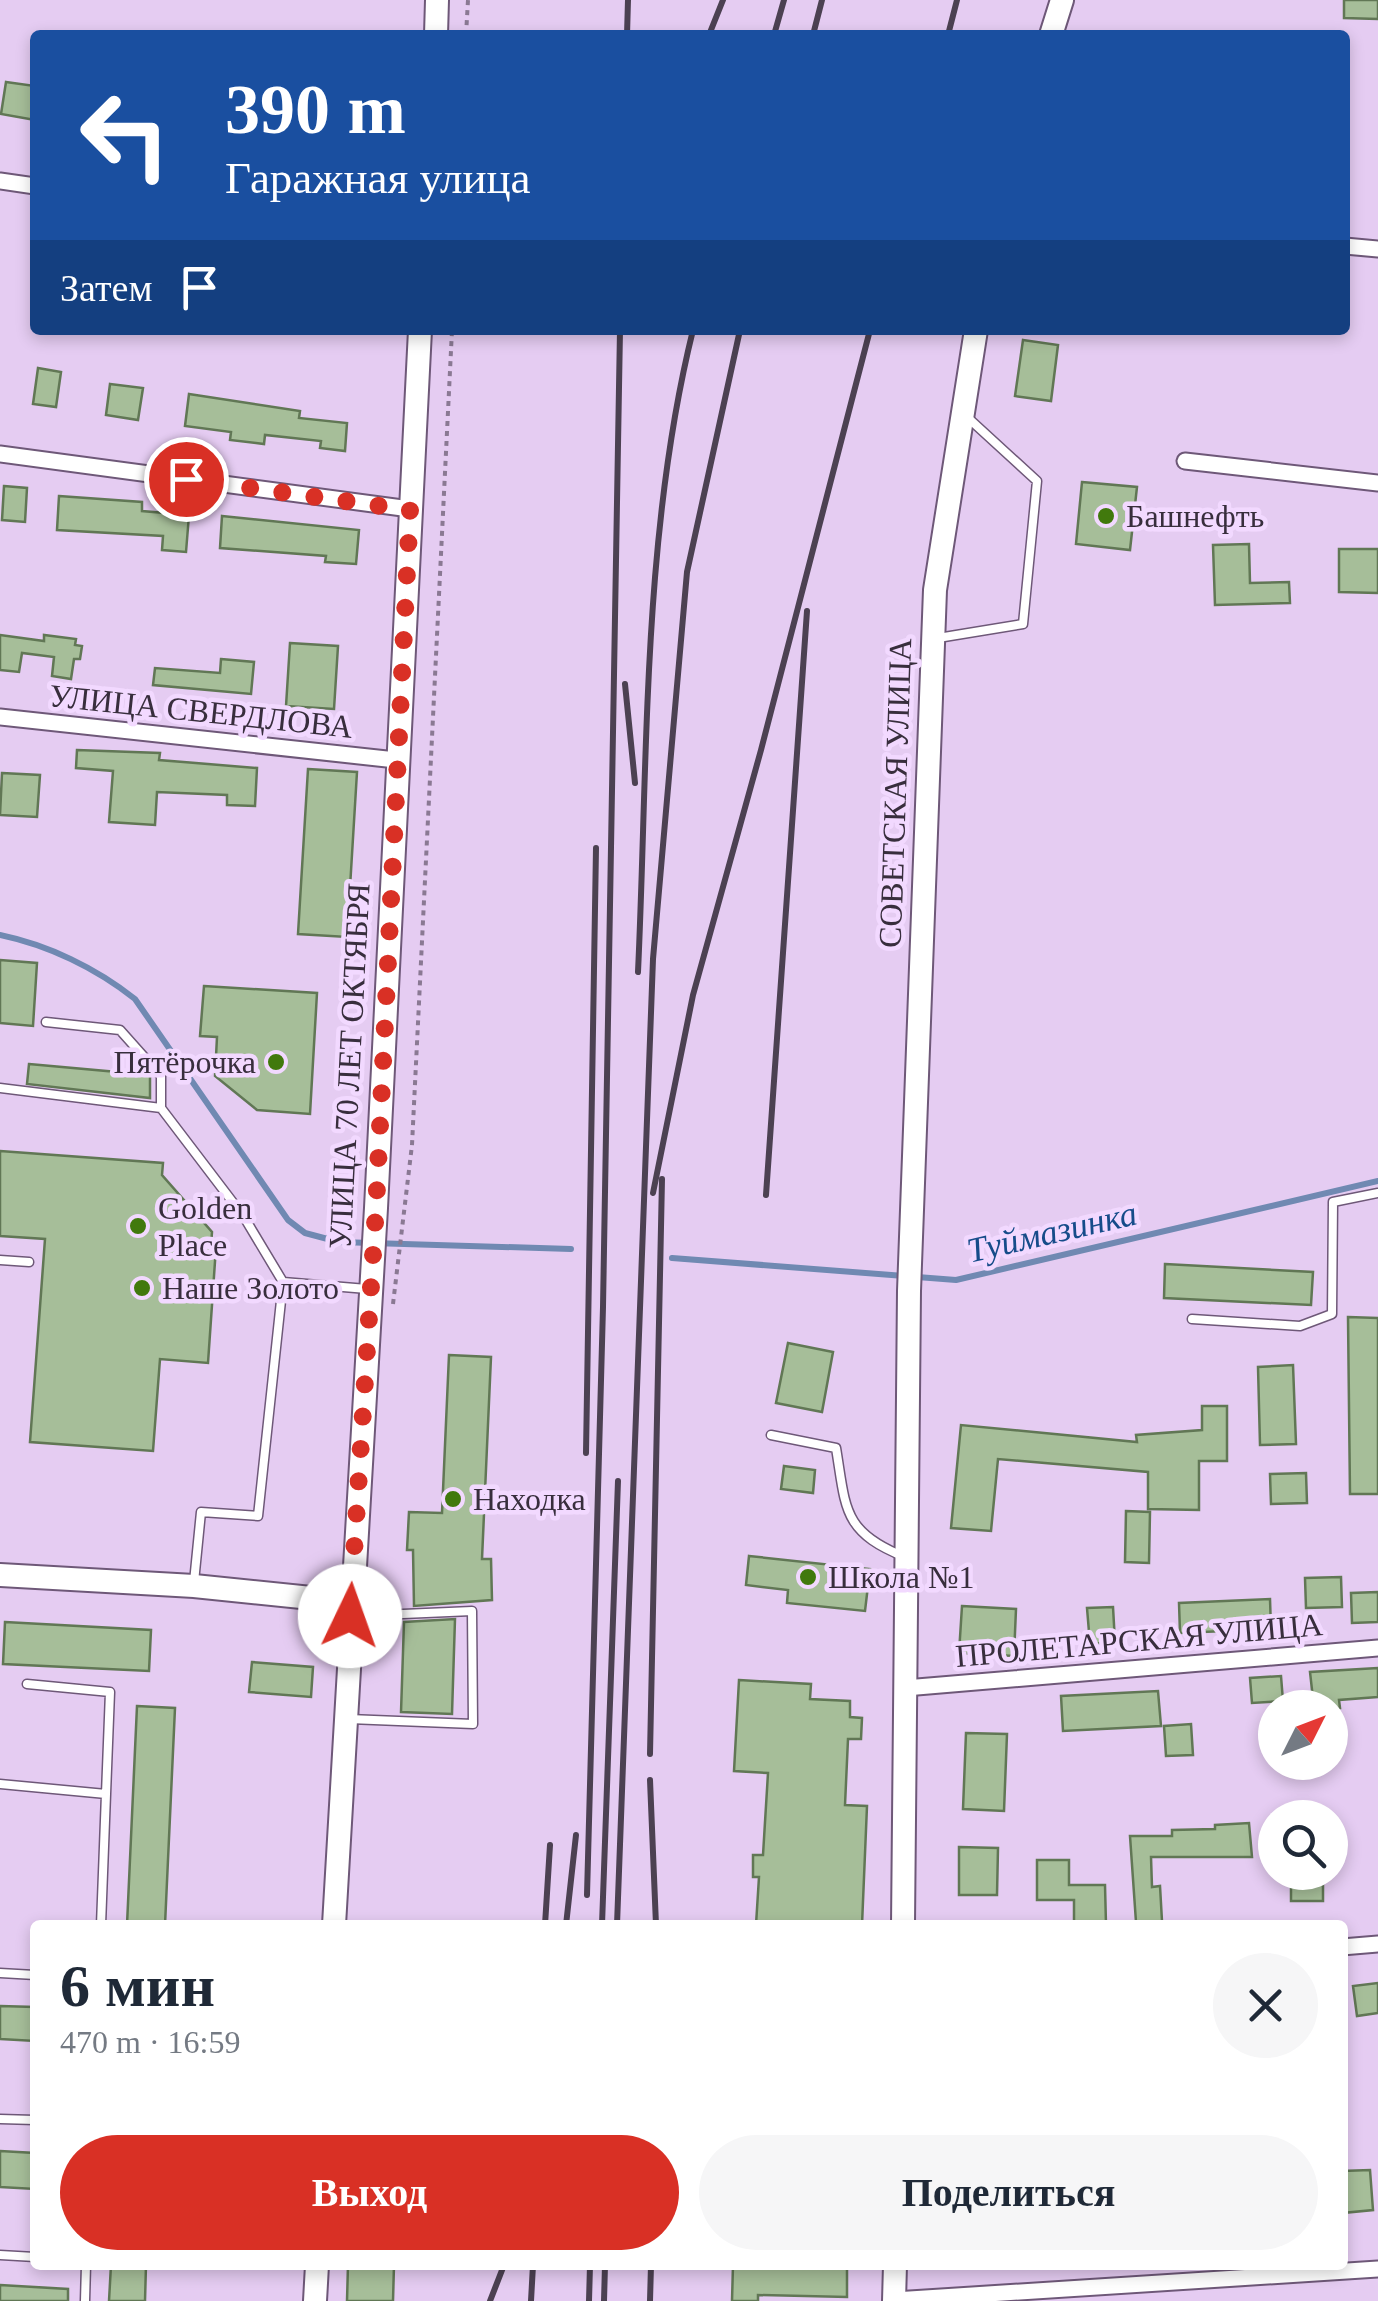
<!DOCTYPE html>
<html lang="ru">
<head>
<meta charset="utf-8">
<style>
  body { margin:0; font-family:Georgia,serif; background:#f6f6f7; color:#1f2937; height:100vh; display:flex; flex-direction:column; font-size:38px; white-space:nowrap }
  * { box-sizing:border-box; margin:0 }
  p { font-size:32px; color:#747a83 }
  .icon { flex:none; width:55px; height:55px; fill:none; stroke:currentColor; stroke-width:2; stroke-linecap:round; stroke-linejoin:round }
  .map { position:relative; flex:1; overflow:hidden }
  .panel { position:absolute; left:30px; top:1920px; width:1318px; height:350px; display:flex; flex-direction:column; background:#fff; border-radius:10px; box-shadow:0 5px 15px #0003 }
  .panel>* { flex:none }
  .guide { position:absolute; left:30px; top:30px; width:1320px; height:305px; border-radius:10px; box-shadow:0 5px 15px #0003; background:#1a4fa0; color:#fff; overflow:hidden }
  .needle { width:65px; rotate:48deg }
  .controls { position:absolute; left:1258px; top:1690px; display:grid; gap:20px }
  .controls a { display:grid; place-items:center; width:90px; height:90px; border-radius:50%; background:#fff; box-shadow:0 5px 15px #0003; font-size:50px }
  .pin { position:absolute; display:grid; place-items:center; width:85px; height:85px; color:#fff; margin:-42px; border:5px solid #fff; border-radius:50%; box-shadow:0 2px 10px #0007 }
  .me { position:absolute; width:110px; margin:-55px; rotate:3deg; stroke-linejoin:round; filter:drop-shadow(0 0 8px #0008) }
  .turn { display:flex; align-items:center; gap:35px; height:210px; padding:0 30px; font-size:45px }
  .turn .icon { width:130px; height:130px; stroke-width:2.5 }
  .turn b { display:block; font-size:70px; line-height:85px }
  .then { display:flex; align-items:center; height:95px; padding:0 30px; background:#0003; gap:20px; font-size:38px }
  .round { display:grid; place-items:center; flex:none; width:105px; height:105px; border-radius:52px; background:#f6f6f7 }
  .summary { display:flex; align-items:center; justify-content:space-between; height:170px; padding:0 30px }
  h1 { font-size:60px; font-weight:800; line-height:75px }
  .primary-button { display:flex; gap:20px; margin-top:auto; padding:20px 30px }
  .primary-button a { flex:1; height:115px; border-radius:60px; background:#d93025; color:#fff; font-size:40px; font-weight:800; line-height:115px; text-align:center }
  .primary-button a+a { background:#f6f6f7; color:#1f2937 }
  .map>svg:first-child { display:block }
</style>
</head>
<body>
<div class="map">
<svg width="1378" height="2301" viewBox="0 0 1378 2301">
  <rect width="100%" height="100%" fill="#e5ccf2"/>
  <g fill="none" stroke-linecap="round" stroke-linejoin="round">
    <path stroke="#7089b2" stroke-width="6" d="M0,935c48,10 96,33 135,64l153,221 17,13 34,9 232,7
      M672,1258l284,22 422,-99"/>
  </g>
  <path fill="#a6be99" stroke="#617755" stroke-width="2.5" d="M1344,0h34v19l-34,-1z
    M6,82l29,4v34l-34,-6z
    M1023,340l35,5 -7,56 -36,-5z
    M38,368l23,4 -5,35 -23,-3z
    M110,384l33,4 -5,32 -32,-5z
    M189,394l111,17 -1,7 48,5 -2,28 -25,-3 1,-7 -56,-6 -1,9 -34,-4 1,-8 -46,-6z
    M1082,482l55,5 -7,63 -54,-6z
    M4,486l23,2 -2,34 -23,-2z
    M59,496l83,6v9l47,4 -3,37 -24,-2 1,-14 -106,-6z
    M222,516l137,14 -3,34 -31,-2 1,-6 -106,-8z
    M1249,544l1,39 39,-1 1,21 -75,2 -2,-60z
    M1339,549h39v44l-39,-1z
    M0,635l44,6v-6l32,4 -1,6 7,1 -2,13h-6l-3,20 -19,-3 2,-19 -32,-4 -3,19 -19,-2z
    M290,643l48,3 -4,63 -48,-3z
    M221,659l33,3 -3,32 -98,-9 2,-17 65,5z
    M77,750l83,3 -1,7 98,8 -2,38 -28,-1v-10l-70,-3 -2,33 -46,-3 4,-51 -37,-3z
    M308,769l49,3 -10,165 -49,-3z
    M2,773l38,2 -3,42 -37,-2z
    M0,960l37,3 -4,63 -33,-3z
    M204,986l113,7 -7,121 -53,-4 -42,-34 2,-39 -17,-1z
    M29,1064l121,11v23l-123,-14z
    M0,1151l163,12 -1,12 50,57 -1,14 5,1 -8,116 -48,-4 -7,92 -123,-9 15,-203 -45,-3z
    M1165,1264l148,8 -2,33 -147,-7z
    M1348,1317l30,1v176h-28z
    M788,1343l45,9 -11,60 -46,-9z
    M449,1355l42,2 -9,202h9l1,41 -78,6 -1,-56h-6l2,-38 33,1z
    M1293,1365l3,79 -36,1 -2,-78z
    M1202,1406h25v55h-28v49l-51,-1v-37l-150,-13 -7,72 -40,-3 10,-103 176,17 -1,-7 66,-5z
    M784,1466l31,4 -2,23 -32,-4z
    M1306,1473l1,30 -36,1 -1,-30z
    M1126,1511l24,1 -1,51 -24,-1z
    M749,1556l121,13 -5,42 -78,-8 1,-13 -42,-5z
    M1341,1577l1,30 -36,1 -1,-30z
    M1378,1592v30l-26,1 -1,-30z
    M1270,1599l1,30 -91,4 -1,-30z
    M962,1606l54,3 -2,47 -55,-3z
    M1113,1607l2,35 -25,2 -3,-36z
    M455,1619l-3,95 -51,-2 3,-90z
    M5,1622l146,8 -2,41 -146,-7z
    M252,1662l61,5 -2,30 -62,-5z
    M1378,1668v29l-39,3 1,8h-26l-4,-36z
    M1281,1676l2,25 -31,2 -2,-25z
    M739,1680l72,4 -1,15 40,2v16l12,1 -1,21h-13l-3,66 22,1 -5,119h-106l3,-48h-6v-22h10l5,-82 -34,-2z
    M1158,1691l3,35 -98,5 -2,-35z
    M137,1706l38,2 -10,217h-38z
    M1191,1724l2,31 -27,1 -2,-30z
    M966,1733l41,1 -3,77 -41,-2z
    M1249,1823l3,34h-101l1,30 8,-1 2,35 -26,1 -6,-86h42v-6l43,-1v-4z
    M959,1847l39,1 -1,47h-38z
    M1037,1860h32v25h36l1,40h-32v-25h-37z
    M1291,1872h32v29h-32z
    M1378,1983v30l-21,3 -4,-30z
    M0,2006l35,1v34l-35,-2z
    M0,2151l35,2v36l-35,-2z
    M1370,2170l3,40 -31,3v-42z
    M111,2265h35l-1,36h-36z
    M348,2265h46l-1,36h-46z
    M733,2265h114v32l-89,-2v6h-26z
    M0,2285l68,4v12h-68z"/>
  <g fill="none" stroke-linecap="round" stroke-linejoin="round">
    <g stroke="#6e5878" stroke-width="11">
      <path id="lane" d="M938,638l85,-14 14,-143 -71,-65
        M46,1022l74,8 41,46v32
        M0,1088l161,20 83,109 39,65
        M0,1260l29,2
        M1192,1319l108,7 32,-12 1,-112 45,-9
        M771,1435l65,13c10,60 6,84 69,109
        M194,1582l7,-70 57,4 25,-234 84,7
        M27,1684l83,8 -4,102
        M349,1719l124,5 -1,-113 -115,5
        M0,1784l106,10 -5,131
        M0,1973l35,2
        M0,2119l35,1
        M0,2255l35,2
        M85,2301l1,-36"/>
    </g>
    <g stroke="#6e5878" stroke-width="19">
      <path id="street" d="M0,181l35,5
        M1345,246l33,3
        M0,454l410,55
        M1185,461l193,22
        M0,717l396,43
        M905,1688l473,-40
        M1342,1947l36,-3
        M894,2300l484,-31"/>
    </g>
    <g stroke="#6e5878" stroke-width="26">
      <path id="secondary" d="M436,35l1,-35
        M1051,35l11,-35
        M0,1575l194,11 156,16
        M334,1925l42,-717 44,-878
        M903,1925l6,-634 26,-701 41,-260
        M315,2301l2,-36
        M894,2301l1,-36"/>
    </g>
    <path stroke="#8a7993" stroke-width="4" stroke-dasharray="5 5" stroke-linecap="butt" d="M466,35l2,-35
      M393,1304l19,-159 40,-815"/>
    <use href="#lane" stroke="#fff" stroke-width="8"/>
    <use href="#street" stroke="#fff" stroke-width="15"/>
    <use href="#secondary" stroke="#fff" stroke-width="22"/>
    <path stroke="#4c4152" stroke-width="6" d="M627,35l1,-35
      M709,35l14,-35
      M774,35l10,-35
      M813,35l9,-35
      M948,35l9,-35
      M625,684l10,99
      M638,972c10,-212 4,-436 55,-642
      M653,1193l40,-198 68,-245 109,-420
      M766,1195l41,-584
      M586,1453l10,-605
      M650,1754l12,-575
      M650,1780l6,145
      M587,1895l16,-588 17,-977
      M545,1925l5,-80
      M566,1925l10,-90
      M602,1925l16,-444
      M617,1925l36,-966 34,-387 53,-242
      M490,2301l14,-36
      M531,2301l2,-36
      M589,2301l1,-36
      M604,2301l1,-36
      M650,2301l1,-36"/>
  </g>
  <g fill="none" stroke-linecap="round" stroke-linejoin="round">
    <path stroke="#d93025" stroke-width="18" stroke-dasharray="0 32.4" d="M186,479l224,31 -34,698 -26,408"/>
  </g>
  <g fill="#41790d" stroke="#f2d9ff" stroke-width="4">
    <circle cx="1106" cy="516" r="10"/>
    <circle cx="276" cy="1062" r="10"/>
    <circle cx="138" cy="1226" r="10"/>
    <circle cx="142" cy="1288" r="10"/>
    <circle cx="453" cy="1499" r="10"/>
    <circle cx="808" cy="1577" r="10"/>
  </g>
  <g text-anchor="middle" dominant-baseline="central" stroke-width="9" stroke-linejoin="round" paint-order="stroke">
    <g font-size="32" fill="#382e3d" stroke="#f2d9ff" text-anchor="start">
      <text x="1126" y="516">Башнефть</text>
      <text x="256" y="1062" text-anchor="end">Пятёрочка</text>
      <text x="158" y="1208">Golden<tspan x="158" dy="37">Place</tspan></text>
      <text x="162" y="1288">Наше Золото</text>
      <text x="473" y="1499">Находка</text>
      <text x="828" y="1577">Школа №1</text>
    </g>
    <g font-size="32" fill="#382e3d" stroke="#f2d9ff">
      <text transform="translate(201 711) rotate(6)">УЛИЦА СВЕРДЛОВА</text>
      <text transform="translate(895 793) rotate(-88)">СОВЕТСКАЯ УЛИЦА</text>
      <text transform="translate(349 1066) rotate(-87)">УЛИЦА 70 ЛЕТ ОКТЯБРЯ</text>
      <text transform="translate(1139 1640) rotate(-5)">ПРОЛЕТАРСКАЯ УЛИЦА</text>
    </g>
    <g font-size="35" font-style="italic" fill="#164c8a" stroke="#f2d9ff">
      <text transform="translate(1052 1232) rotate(-13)">Туймазинка</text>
    </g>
  </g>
</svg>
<div class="controls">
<a><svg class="needle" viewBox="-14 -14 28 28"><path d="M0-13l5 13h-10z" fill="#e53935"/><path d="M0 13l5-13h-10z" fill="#747a83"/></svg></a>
<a><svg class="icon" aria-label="search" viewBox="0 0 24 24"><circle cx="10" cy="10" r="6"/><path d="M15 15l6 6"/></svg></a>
</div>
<div class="pin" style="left:186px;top:479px;background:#d93025"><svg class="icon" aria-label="arrive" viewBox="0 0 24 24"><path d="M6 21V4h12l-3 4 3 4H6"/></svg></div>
<svg class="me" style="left:350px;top:1616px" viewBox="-20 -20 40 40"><circle r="19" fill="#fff"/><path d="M0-13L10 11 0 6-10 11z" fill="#d93025"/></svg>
<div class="guide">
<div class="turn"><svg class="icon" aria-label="left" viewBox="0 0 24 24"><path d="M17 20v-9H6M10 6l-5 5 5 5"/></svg><div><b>390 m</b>Гаражная улица</div></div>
<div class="then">Затем<svg class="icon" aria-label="arrive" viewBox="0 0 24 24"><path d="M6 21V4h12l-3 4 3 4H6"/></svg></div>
</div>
<section class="panel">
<div class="summary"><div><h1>6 мин</h1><p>470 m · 16:59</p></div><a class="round"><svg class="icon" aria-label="close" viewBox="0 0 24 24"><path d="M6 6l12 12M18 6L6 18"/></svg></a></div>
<div class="primary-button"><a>Выход</a><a>Поделиться</a></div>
</section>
</div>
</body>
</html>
